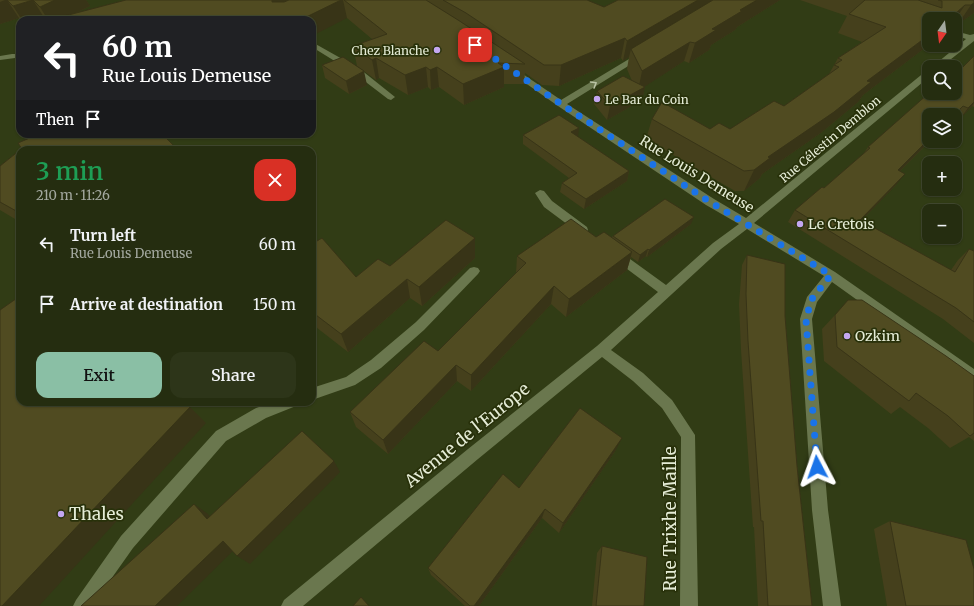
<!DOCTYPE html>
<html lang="en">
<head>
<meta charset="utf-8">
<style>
  body { margin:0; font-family:Merriweather,serif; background:#2d3519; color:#f1f3f6; height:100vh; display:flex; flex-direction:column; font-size:15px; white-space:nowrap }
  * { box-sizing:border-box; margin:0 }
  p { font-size:13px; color:#a3a89f }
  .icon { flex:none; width:22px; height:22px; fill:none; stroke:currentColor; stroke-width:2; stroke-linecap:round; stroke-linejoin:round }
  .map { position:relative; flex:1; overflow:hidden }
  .panel { position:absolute; left:16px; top:146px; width:300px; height:260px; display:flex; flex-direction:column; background:#252d10; border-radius:12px; box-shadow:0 1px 3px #0004,0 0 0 1px #424930 }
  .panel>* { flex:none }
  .hud { position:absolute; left:16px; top:16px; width:300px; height:122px; border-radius:12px; box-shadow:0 1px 3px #0004,0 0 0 1px #424930; background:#202124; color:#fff; overflow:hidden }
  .needle { width:26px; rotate:194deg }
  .controls { position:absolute; left:922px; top:12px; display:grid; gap:8px }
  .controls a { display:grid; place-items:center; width:40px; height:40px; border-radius:8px; background:#252d10; box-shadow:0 1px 3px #0004,0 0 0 1px #424930; font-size:20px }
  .pin { position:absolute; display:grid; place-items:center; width:34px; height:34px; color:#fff; margin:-17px; border-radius:8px; box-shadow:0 2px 6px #0006 }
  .me { position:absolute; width:44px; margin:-22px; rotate:356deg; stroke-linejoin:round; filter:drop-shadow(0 0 3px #0008) }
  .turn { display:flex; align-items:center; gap:14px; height:84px; padding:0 20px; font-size:18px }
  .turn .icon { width:52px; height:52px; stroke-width:2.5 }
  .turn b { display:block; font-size:28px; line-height:34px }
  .then { display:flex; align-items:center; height:38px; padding:0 20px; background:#0003; gap:8px; font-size:15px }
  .round { display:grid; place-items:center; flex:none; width:42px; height:42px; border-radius:12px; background:#2d3519 }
  .overview { display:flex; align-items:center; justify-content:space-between; height:68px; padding:0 20px }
  h1 { font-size:24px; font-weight:600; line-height:30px; color:#1e9e55 }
  .button { display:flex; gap:8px; margin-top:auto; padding:8px 20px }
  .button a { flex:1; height:46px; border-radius:12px; background:#8abfa5; color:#111; font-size:16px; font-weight:600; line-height:46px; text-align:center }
  .button a+a { background:#2d3519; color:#f1f3f6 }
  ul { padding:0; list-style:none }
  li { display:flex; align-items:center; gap:12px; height:60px; padding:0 20px }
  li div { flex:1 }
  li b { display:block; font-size:15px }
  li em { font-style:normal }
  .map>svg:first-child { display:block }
</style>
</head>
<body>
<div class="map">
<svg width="974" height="606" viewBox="0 0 974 606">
  <rect width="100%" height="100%" fill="#313c15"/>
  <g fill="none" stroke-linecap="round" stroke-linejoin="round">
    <path fill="#6a774e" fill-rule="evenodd" d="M955,31l15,4 4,-1v7l-33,26h-9l34,-28 -11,-4z
      M312,42l48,27 35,28 -4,3 -3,-1 -34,-26 -42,-26z
      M639,53h3l4,2 -79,49 147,95 32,19 180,-147h3v6l-175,146 81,49 139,97v13l-5,-2 -137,-98 -15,20 -5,17 16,191 13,96h-18l-11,-96 -12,-191 7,-22 17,-21 -77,-47 -26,20 -110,101 32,23 29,27 23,35 3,171h-18l1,-169 -19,-29 -29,-27 -31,-24 -124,102 -175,147h-22l3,-6 184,-151 129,-103 61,-54 -47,-35 -2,-3 2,-3 4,-1 4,1 47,34 47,-42 26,-19 -33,-19 -148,-99 -51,-36 1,-2h6l47,32z
      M12,54h3v4l-15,2v-4z
      M540,190l4,1 8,10 35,26 1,3 -1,3h-8l-35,-26 -9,-14z
      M474,267l4,1 2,3 -2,3 -54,56 -43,38 -26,17 -43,15v-12l34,-11 25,-17 45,-38 54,-54z
      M274,402h24l-2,4 -30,12 -40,23 -93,107 -41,58h-19l3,-6 45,-64 95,-105 40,-23z"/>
  </g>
  <path fill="#45401c" d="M0,0h86l4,6 -14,7 50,-13h461l17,7 14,-7h162l-43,27 -2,3 -24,15 -2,5 -20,13 -5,-2 -39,25 -3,14 -35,20 -13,-16 3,-13 35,-10 -5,-12 2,-12 -6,4 -2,-3 -62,28 -17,-1 -17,-12 -1,11h-20v3l-40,18 -25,-18 -8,3 -3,-3 -20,8 -29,-17 -3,2 -19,-14 -4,-20 19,-7 -25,-21 -35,2h-266l-1,-1 -5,1h-19l-2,-2 -19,6z
    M800,0h174v13l-16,11h-3v-5l-33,31 -59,45 -5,7 -36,30 -60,42 -2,4 -16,13h-9l-89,-52 6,-20 58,10h20l54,-23 45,-32 9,-16 24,-16 -24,-9 9,-17z
    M974,56v51l-2,-1 -13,14 -4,-2v-3l-26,26h1l-30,30 -4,14 -35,36 90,49 7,-10 11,-11 5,2v92l-31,-24 -155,-97 7,-12 29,-22 40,-35 4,-6 88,-73z
    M322,65l45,20 -18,9 -24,-16z
    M523,135l55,2 51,34 -2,10 -43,28 -24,-17 2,-9 7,-5 -46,-34z
    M20,150v72l-20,-12v-44z
    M691,224l-44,33 -1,-1 -8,6 -7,-5 -4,13 -61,47 -15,-13 -80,87 -14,-10 -69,73 -32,-27 -6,-15 88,-61 78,-78 1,-17 79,-19h16l1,-1z
    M312,244l44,33 34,-11 85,-8 -53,48 -12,-8 -62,54 -36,-28z
    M747,255l38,61 12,150 15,140h-54l-4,-79h-1l-12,-177 -2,-46 3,-39z
    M835,315l139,61v65l-5,-4 -19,11 -22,-20 -28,-21 -9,7 -67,-53 -2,-32z
    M616,450l-57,83 -17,-15 -63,88h-14l-34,-31 -3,-7 91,-80z
    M890,521l84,85h-87l-13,-77z
    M602,546l42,60h-52l5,-53z"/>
  <path fill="#383417" d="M5,0h2l12,18 -19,6v-22z
    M33,0l12,19 -5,1h-18l-9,-14z
    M55,0h31l4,6 -28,14h-14l-8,-13z
    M272,0h45l-39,19 -6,-17z
    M341,0h2l4,18 -35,18v-16h-12z
    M698,0h26l-93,49 -2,8 -6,4 4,-20z
    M757,0h23l-43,27 -2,3 -24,15 -2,5 -20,13 6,-20 17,-14 28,-19z
    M974,3v10l-16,11 13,-19z
    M965,5l-10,15v-1h-6z
    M929,35v9l-7,6 -59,45 -5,7 -36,30 -60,42 -2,4 -16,13 10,-21 14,-13 99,-76z
    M625,38l-4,20 -62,28 2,-21z
    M690,42l-6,19 -46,30 4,-20z
    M376,58l3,20 -3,2 -4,-20z
    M426,67l2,20 -20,8 -3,-20z
    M437,67l2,20 -8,3 -1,-20z
    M504,67v20l-40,18 -1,-21z
    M364,71l3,14 -18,9 -3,-13z
    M645,87l-3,13 -35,20 3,-14z
    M974,102v1l-2,3 -13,14 9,-12z
    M963,106l-8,10v-1h-1z
    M579,128l-1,10 -7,-6z
    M929,139v2h1l-41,41 9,-12z
    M629,171l-2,10 -43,28 2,-10z
    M905,174l-9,11 -45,46 9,-11z
    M694,217l-3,7 -44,33 2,-7z
    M475,238v20l-53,48 -3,-19z
    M648,249l-2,7 -8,6 2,-7z
    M632,252l-5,18 -61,47 3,-18z
    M407,279l3,19 -62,54 -7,-18z
    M554,286l-3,18 -80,87v-16z
    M456,365l1,16 -69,73 -5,-14z
    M190,407l16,16 -167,183h-37z
    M622,438l-6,12 -57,83 4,-10z
    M334,461l6,11 -90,92 -13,-8z
    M194,504l14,10 12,14 -13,-9z
    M545,509l-3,9 -63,88h-5z
    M223,541l12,8 -58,57h-22z"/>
  <path fill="#504b21" stroke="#383417" d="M7,0h48l-15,7 -7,-7 -20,6z
    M126,0h146v2h12l5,-2h52l-41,20h-247v-1z
    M344,0h82l32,20 67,44 -27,-1 6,4 -41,17 -26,-17 -7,3 -4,-3 -21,8 -29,-17 -4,2 -19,-14 34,-12z
    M443,0h144l17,7 14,-7h80l-71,41 -2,-3 -64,27h-17l-78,-52z
    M713,0h44l-17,10 2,1 -30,18 4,1 -21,13 -5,-1 -48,29 -11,-22z
    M865,0h53l24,8v-7l-4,-1h36v3l-3,2h-6l-16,14h-20v16l-62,46 4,1 -37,30 -66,45 2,1 -16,12 -10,1 -92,-52 10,-17 48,27 9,-6 11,6 44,-28 10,5 55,-39 -5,-2 8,-5 -4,-2 48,-31 -37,-13z
    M974,56v46l-6,6 -5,-2 -9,9h-25v24l-31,31 7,4 -45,46 95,52 14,-23 5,2v71l-18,-14 -161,-98 27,-23 2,1 16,-14 30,-26 -2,-1 61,-54h26v-19h1z
    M343,57l21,14 -18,10 -24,-16z
    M623,76l22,11 -35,19 -13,-15z
    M559,115l20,13 -8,4 58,39 -43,28 -24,-16 15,-10 -54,-38z
    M39,134h123l16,16h-158l2,-1 -4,-6z
    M20,150v62h-2l-18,-10v-36z
    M665,199l29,18 -45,33 -1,-1 -8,6 -27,-19z
    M571,219l25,18 8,-5 28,20 -63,47 -15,-13 -83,89 -15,-10 -73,75 -33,-28 74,-71 14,10 88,-88 -9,-7z
    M446,220l29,18 -56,49 -12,-8 -66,55 -29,-22v-68l10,-6 34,39 22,-18 12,7z
    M747,255l38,9v52l12,150 15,140h-44l-5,-85h-2l-13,-180 -2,-47z
    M20,296v106h165l5,5 -188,199h-2v-296z
    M848,300h14l84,56 28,20v57l-4,3 -22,-20 -32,-23 -7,8 -72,-54 -2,-32z
    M580,408l42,30 -59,85 -18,-14 -71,97h-4l-42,-38 75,-94 16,14z
    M302,431l32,30 -97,95 -14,-15 -68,65h-74l113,-102 13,15z
    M890,521l76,19 8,29v37h-68z
    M602,546l45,11 -3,49h-48z
    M361,597l8,9h-16z"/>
  <defs><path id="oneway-chevron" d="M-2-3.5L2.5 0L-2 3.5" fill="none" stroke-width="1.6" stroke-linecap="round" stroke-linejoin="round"/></defs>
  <use stroke="#bac3a6" href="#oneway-chevron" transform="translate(594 84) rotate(-31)"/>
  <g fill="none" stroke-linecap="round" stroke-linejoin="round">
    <path stroke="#1a73e8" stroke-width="7" stroke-dasharray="0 12.6" d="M475,45l86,59 149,98 121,73 -20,25 -5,20 11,147"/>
  </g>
  <g fill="#c4a7f1" stroke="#28310a" stroke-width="1.5">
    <circle cx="437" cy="50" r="4"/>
    <circle cx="597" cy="99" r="4"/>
    <circle cx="800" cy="224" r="4"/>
    <circle cx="847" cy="336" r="4"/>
    <circle cx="61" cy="514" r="4"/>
  </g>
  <g text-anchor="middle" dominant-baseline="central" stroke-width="3.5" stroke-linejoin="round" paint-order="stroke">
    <g font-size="12" fill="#e5ecd6" stroke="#28310a" text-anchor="end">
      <text x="429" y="50">Chez Blanche</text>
      <text x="605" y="99" text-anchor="start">Le Bar du Coin</text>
    </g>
    <g font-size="12" fill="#e5ecd6" stroke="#28310a">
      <text transform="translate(830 139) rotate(-40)">Rue Célestin Demblon</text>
    </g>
    <g font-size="14" fill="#e5ecd6" stroke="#28310a">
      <text transform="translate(697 174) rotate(32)">Rue Louis Demeuse</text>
    </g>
    <g font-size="14" fill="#e5ecd6" stroke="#28310a" text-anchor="start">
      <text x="808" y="224">Le Cretois</text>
      <text x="855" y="336">Ozkim</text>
    </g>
    <g font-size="17" fill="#e5ecd6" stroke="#28310a">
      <text transform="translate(467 435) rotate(-39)">Avenue de l'Europe</text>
      <text transform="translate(670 519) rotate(-90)">Rue Trixhe Maille</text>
    </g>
    <g font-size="17" fill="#e5ecd6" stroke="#28310a" text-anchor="start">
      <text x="69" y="514">Thales</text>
    </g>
  </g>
</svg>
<div class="controls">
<a><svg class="needle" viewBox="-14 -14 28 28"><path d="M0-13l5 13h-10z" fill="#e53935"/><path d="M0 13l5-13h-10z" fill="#a3a89f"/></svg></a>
<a><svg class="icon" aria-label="search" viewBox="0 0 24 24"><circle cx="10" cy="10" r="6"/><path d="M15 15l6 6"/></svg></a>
<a><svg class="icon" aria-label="layers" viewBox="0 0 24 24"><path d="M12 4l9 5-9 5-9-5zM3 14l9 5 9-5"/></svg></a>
<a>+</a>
<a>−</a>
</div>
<div class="pin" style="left:475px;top:45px;background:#d93025"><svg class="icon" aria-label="arrive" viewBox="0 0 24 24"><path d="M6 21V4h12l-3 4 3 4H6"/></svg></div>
<svg class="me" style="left:817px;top:467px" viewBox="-20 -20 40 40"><path d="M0-17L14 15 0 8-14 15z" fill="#1a73e8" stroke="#fff" stroke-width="4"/></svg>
<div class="hud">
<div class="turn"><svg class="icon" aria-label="left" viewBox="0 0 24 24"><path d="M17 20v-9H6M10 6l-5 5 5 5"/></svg><div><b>60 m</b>Rue Louis Demeuse</div></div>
<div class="then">Then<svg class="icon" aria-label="arrive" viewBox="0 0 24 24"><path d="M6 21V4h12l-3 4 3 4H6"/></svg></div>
</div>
<section class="panel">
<div class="overview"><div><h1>3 min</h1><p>210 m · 11:26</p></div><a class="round" style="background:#d93025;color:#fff"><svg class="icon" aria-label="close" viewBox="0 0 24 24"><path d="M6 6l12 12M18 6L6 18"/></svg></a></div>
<ul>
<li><svg class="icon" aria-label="left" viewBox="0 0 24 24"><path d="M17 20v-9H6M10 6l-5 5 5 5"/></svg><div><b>Turn left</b><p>Rue Louis Demeuse</p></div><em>60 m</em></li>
<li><svg class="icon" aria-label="arrive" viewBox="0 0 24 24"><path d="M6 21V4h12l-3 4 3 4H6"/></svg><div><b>Arrive at destination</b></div><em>150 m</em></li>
</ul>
<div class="button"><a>Exit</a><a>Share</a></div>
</section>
</div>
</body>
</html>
